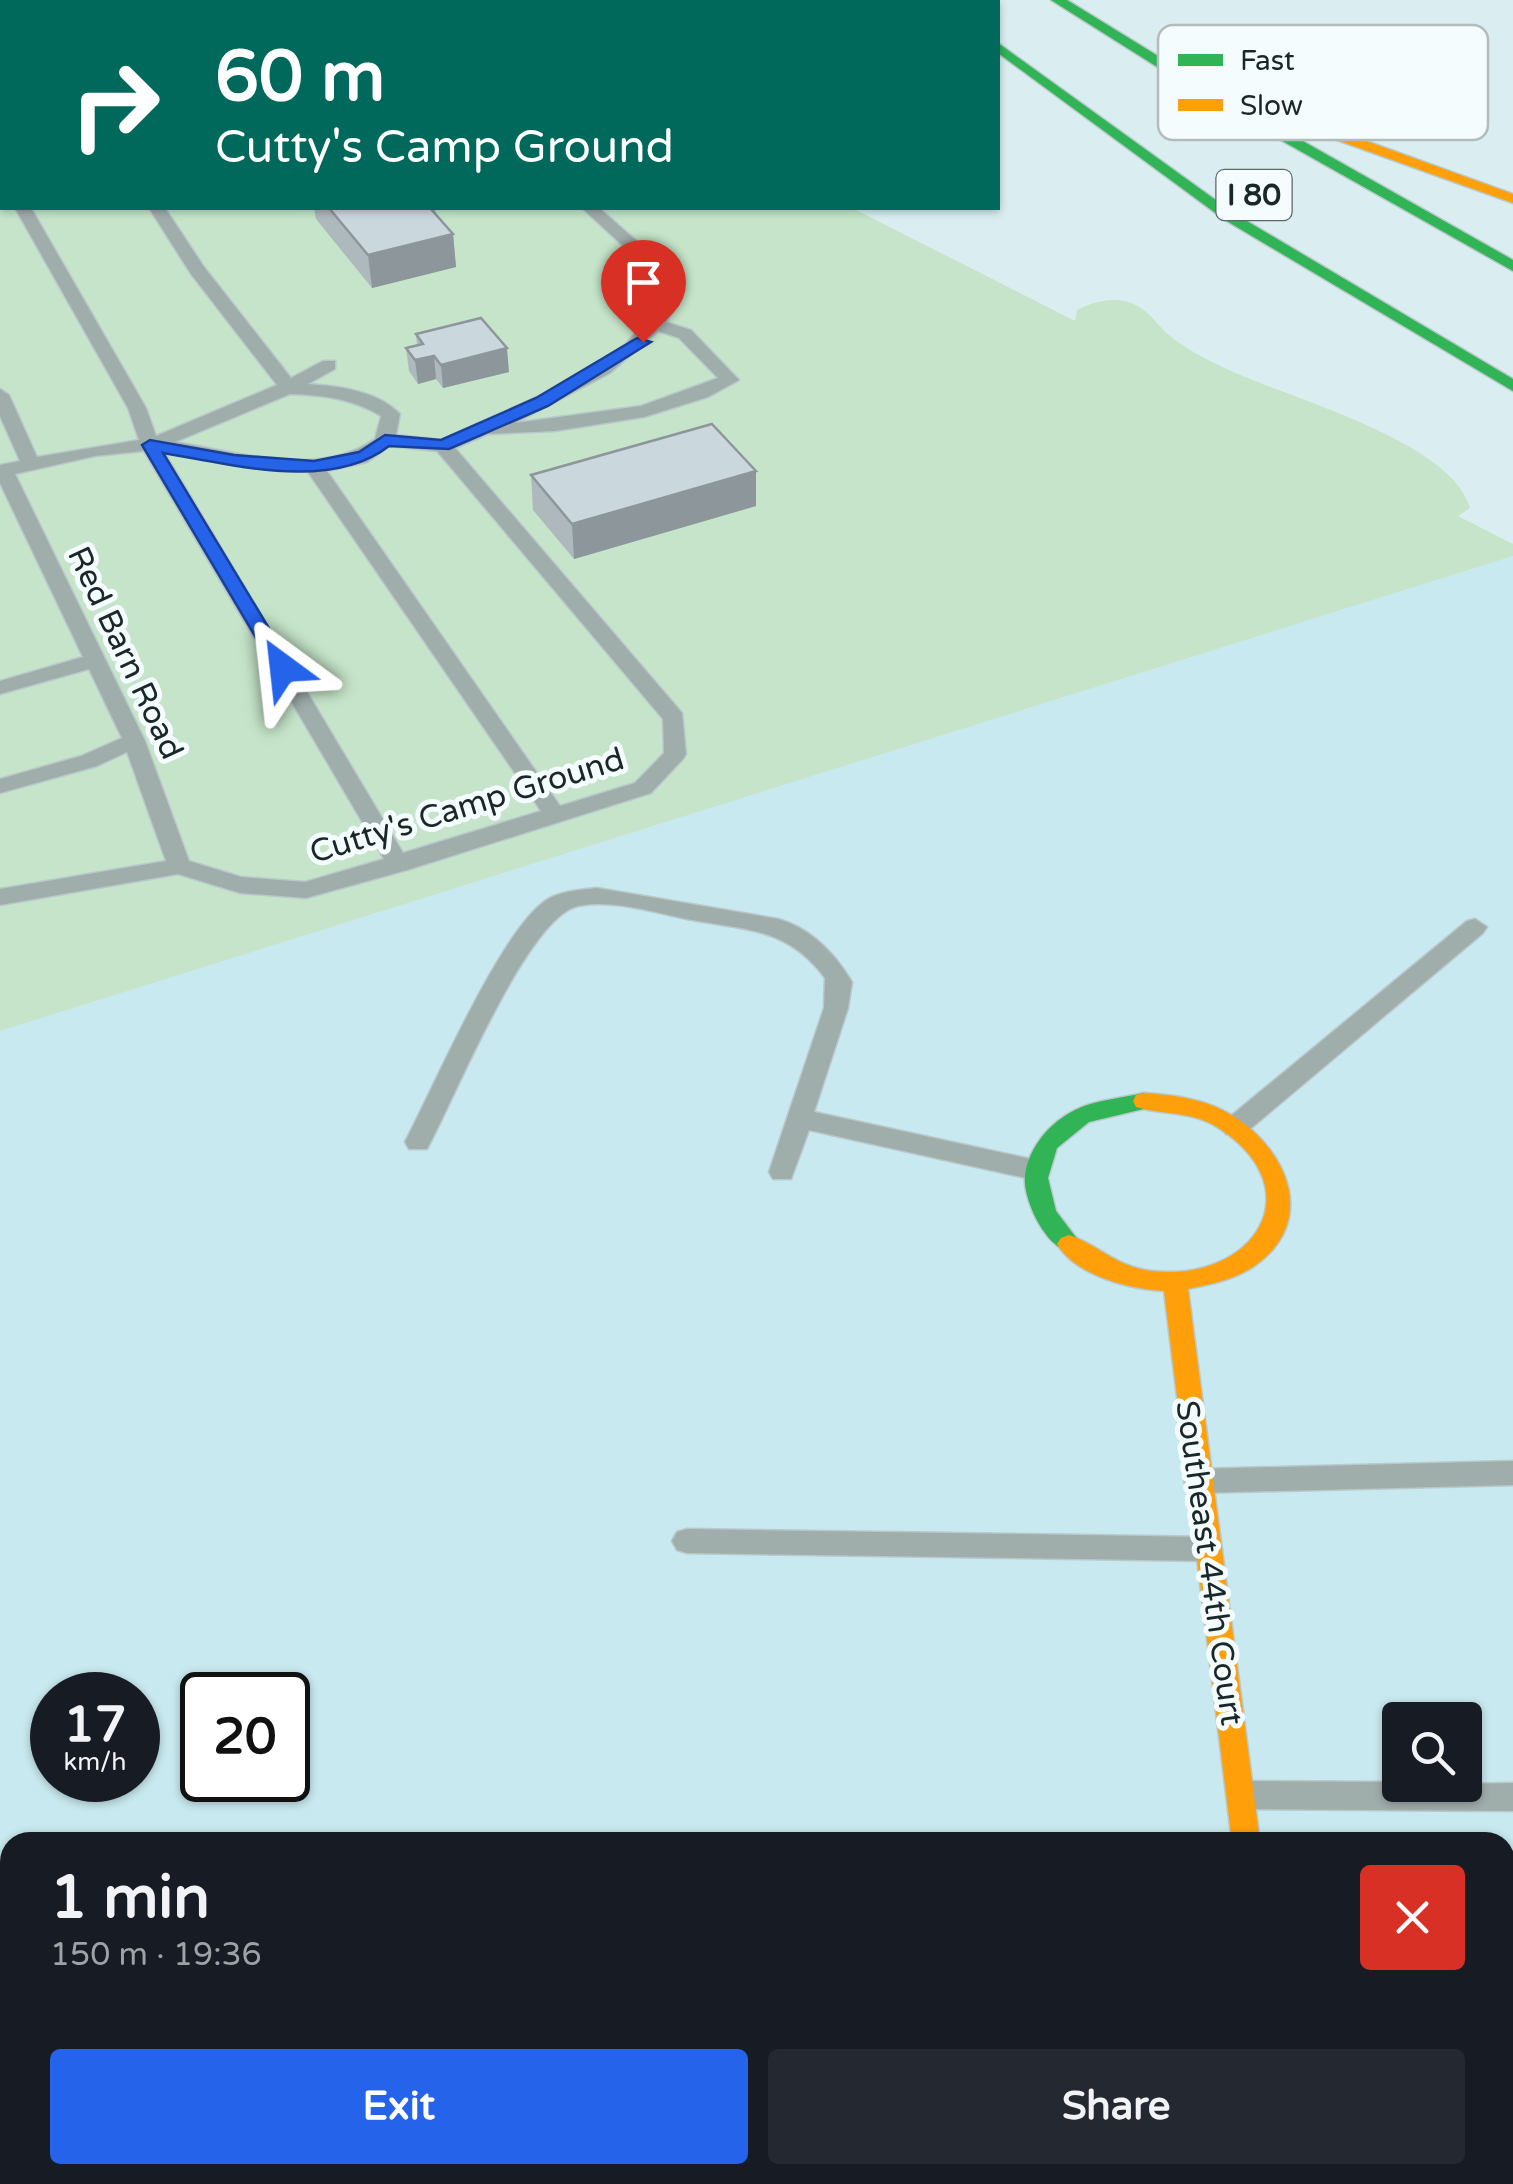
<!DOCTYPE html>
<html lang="en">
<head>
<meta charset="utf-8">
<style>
  body { margin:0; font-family:"Varela Round",sans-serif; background:#242831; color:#f1f3f6; height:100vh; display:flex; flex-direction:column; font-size:38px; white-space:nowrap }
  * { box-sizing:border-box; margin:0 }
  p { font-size:32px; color:#9ea1a6 }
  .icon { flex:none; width:55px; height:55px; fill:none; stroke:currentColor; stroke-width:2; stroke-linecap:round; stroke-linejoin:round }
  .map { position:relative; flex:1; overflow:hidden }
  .sheet { position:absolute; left:0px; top:1832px; width:1515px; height:352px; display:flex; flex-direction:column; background:#171b24; border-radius:30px 30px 0 0; box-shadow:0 2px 8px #0004 }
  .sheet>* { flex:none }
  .banner { position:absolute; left:0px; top:0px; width:1000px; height:210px; box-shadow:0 2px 8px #0004; background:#00695c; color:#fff; overflow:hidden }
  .buttons { position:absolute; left:1382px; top:1702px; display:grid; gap:20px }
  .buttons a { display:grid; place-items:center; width:100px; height:100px; border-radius:10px; background:#171b24; box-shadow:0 2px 8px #0004; font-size:50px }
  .speed { position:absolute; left:30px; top:1672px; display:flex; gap:20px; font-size:50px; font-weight:700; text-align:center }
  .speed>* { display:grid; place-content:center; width:130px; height:130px; border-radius:50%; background:#171b24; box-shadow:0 2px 8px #0004; line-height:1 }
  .speed small { font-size:25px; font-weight:400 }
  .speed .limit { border:5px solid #111; border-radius:15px; background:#fff; color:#111 }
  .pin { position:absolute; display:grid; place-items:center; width:85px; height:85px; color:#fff; margin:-102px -42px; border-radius:50% 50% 50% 0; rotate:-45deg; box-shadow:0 0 10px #0007 }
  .pin .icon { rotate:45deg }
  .me { position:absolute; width:110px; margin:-55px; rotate:330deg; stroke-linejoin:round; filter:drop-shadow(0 0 8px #0008) }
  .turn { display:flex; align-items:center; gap:35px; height:210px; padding:0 50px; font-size:45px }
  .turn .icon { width:130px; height:130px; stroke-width:2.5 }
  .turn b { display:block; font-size:70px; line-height:85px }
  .round { display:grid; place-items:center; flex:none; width:105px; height:105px; border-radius:10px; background:#242831 }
  .summary { display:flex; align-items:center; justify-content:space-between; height:170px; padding:0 50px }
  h1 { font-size:60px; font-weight:700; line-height:75px }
  .primary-button { display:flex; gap:20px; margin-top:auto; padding:20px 50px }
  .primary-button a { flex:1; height:115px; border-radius:10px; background:#2563eb; color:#fff; font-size:40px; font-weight:700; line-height:115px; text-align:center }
  .primary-button a+a { background:#242831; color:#f1f3f6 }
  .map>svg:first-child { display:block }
</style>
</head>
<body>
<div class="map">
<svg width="1513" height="2184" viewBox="0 0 1513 2184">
  <rect width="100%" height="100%" fill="#daeef1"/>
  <path fill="#c8e9ef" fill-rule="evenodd" d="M1513,556v1628h-1513v-1153zM52,1695h86v85h-86zM202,1695h86v85h-86zM1400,1720h65v65h-65zM10,1842h1495v333h-1495z"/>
  <path fill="#c5e4c9" d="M0,0l450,2h-448v206h850l223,113 2,-11c15,-8 35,-13 51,-8 20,6 27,21 41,33 16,14 41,26 60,35 59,28 223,71 241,138l-12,8 55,28v12l-1513,475z"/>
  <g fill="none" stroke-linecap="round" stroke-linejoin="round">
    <g stroke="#b9c9cb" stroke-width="3">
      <path id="lane" d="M16,0h15l1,2h-15z
        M162,0h16l1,2h-16z
        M0,163l2,1v13l-2,-1z
        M15,208h16l115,200 10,28 121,-51 -86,-111 -42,-66h16l39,59 87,111 32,-17h12v8l-27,15c31,2 70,7 92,30l-4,21 45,5 125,-56 60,-40 38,-47 -6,-19 -76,-70h17l73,64 10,25 -16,25 25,8 48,50 -31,17 -64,20 -89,14 -67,3 -33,14 227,265 4,41 -3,5 -32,34 -244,77 -101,28 -66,-5 -62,-19 -178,31v-16l166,-28 -39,-109 -30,14 -97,27v-14l81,-23 41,-18 -33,-69 -89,25v-13l83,-24 -83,-174v-18l20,-4 -20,-45v-27l9,6 28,62 102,-17 -11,-32zM658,331l21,7 39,40 -77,28 -126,17 95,-50zM290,394c33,1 63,5 91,22l-6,23c-58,40 -135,13 -200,3zM389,446l48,5 226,268 1,34 -29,30 -75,23 -233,-335 40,-9zM144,451l240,408 -79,23 -64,-5 -52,-16 -44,-120 -130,-267 80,-18zM164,452l144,20 233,339 -138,42z
        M597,888l181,31c33,9 57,35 74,63l-4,26 -34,104 221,48 9,3 4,7 -4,7 -9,3 -226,-50 -18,49h-18l-4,-7 55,-164 1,-30c-35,-47 -73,-48 -127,-57 -36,-6 -84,-23 -120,-15 -51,11 -124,194 -151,243h-18l-4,-7c29,-55 94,-208 140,-241 14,-10 35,-11 52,-13z
        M1475,919l12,8 -4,6 -239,201h-18l-4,-7 4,-7 241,-199z
        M1513,1461v24l-315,8 -10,-4 -4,-8 4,-8 10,-4z
        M687,1529l520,8 10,3 5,9 -5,9 -10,3 -520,-8 -10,-3 -5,-9 5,-9z
        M1244,1781l156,1v3l113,-2v28l-269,-2 -11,-4 -5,-10 5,-10z"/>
    </g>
    <g stroke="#b9c9cb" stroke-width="3">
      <path id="street" d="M1253,2175h74l1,9h-74z"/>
    </g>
    <g stroke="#b9c9cb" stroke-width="3">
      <path id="fast" d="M927,0h15l2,2h-15z
        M1051,0h16l151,93 295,167v11l-305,-172z
        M998,43l237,171 278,165v12l-288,-171 -227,-167z
        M1144,1093l8,2 3,6 -3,6 -63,15 -32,26 -9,30 8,33 25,33 -4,6c-27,9 -55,-51 -52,-74 3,-28 25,-54 50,-66 20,-10 47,-12 69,-17z"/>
    </g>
    <g stroke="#b9c9cb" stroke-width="3">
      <path id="slow" d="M1309,124h10l194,70v9l-204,-73z
        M1144,1093c30,2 63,6 89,23 56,35 85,107 20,151 -20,13 -42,17 -65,22l72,553h-28l-68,-551c-34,-2 -88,-15 -107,-47l4,-6 8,-3c30,10 47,32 83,36 100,12 164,-81 65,-144 -25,-16 -54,-12 -81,-20l-3,-6 3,-6z"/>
    </g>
    <use href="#lane" fill="#a0aeab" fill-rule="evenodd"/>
    <use href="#street" fill="#a0aeab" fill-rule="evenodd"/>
    <use href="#fast" fill="#30b455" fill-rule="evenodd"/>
    <use href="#slow" fill="#ff9f0a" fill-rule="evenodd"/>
  </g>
  <path fill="#aeb9bd" d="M314,208h121l1,6 17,20 3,33 -84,21 -56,-69z
    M416,334l93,38 -66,16 -7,-9 -18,5 -9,-13 -3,-23 11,-3z
    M531,475l225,31 -182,53 -41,-49z"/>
  <path fill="#8d969a" d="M453,234l3,33 -84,21 -4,-33z
    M507,348l2,24 -66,16 -2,-23z
    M434,356l2,23 -18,5 -3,-24z
    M756,471v35l-182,53 -2,-35z"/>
  <path fill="#cad7dc" stroke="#8d969a" stroke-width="2.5" d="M329,208h101l23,26 -85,21z
    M481,318l26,30 -66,17 -7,-9 -19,4 -9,-12 17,-4 -7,-10z
    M712,424l44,47 -184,53 -41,-49z"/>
  <path fill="#2563eb" stroke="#184099" stroke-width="2.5" d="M637,338l14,4 -103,64 -99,43 -60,-3c-59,46 -158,18 -226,7l130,215 -10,6 -9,-6 -132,-223 8,-5 84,15 80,6 45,-9 26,-17 56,5 95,-42z"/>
  <g text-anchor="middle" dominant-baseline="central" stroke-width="10" stroke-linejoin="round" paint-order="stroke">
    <rect fill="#f5fcfd" stroke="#5c6769" stroke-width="2.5" x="1216.5" y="170" width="75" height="50" rx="8"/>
    <g font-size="30" font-weight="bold" fill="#1a2729">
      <text x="1254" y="195">I 80</text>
    </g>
    <g font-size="32" fill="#1a2729" stroke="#f5fcfd">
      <text transform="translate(125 653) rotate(65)">Red Barn Road</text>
      <text transform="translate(467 806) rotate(-17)">Cutty's Camp Ground</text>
      <text transform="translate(1209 1563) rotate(82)">Southeast 44th Court</text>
    </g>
  </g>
  <rect x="1158" y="25" width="330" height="115" rx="15" fill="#f5fcfd" stroke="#b3bcbd" stroke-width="2.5"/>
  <rect x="1178" y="54" width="45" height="12" fill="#30b455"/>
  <rect x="1178" y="99" width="45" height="12" fill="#ff9f0a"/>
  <g font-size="28" fill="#1a2729">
    <text x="1240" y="70">Fast</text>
    <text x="1240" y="115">Slow</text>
  </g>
</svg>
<div class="buttons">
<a><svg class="icon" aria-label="search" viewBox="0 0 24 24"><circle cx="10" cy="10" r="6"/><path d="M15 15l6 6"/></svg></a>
</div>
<div class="speed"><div>17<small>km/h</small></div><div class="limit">20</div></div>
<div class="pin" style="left:643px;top:342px;background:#d93025"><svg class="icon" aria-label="arrive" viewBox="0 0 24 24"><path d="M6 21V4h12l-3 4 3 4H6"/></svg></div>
<svg class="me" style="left:283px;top:668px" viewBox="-20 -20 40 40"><path d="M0-17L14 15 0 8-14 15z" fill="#2563eb" stroke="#fff" stroke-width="4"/></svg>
<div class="banner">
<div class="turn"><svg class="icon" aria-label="right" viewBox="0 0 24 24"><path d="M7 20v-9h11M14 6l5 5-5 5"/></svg><div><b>60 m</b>Cutty's Camp Ground</div></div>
</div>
<section class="sheet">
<div class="summary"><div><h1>1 min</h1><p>150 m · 19:36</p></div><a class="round" style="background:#d93025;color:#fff"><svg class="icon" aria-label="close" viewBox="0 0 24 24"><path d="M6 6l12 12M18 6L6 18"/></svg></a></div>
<div class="primary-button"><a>Exit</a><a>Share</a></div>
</section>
</div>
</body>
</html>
